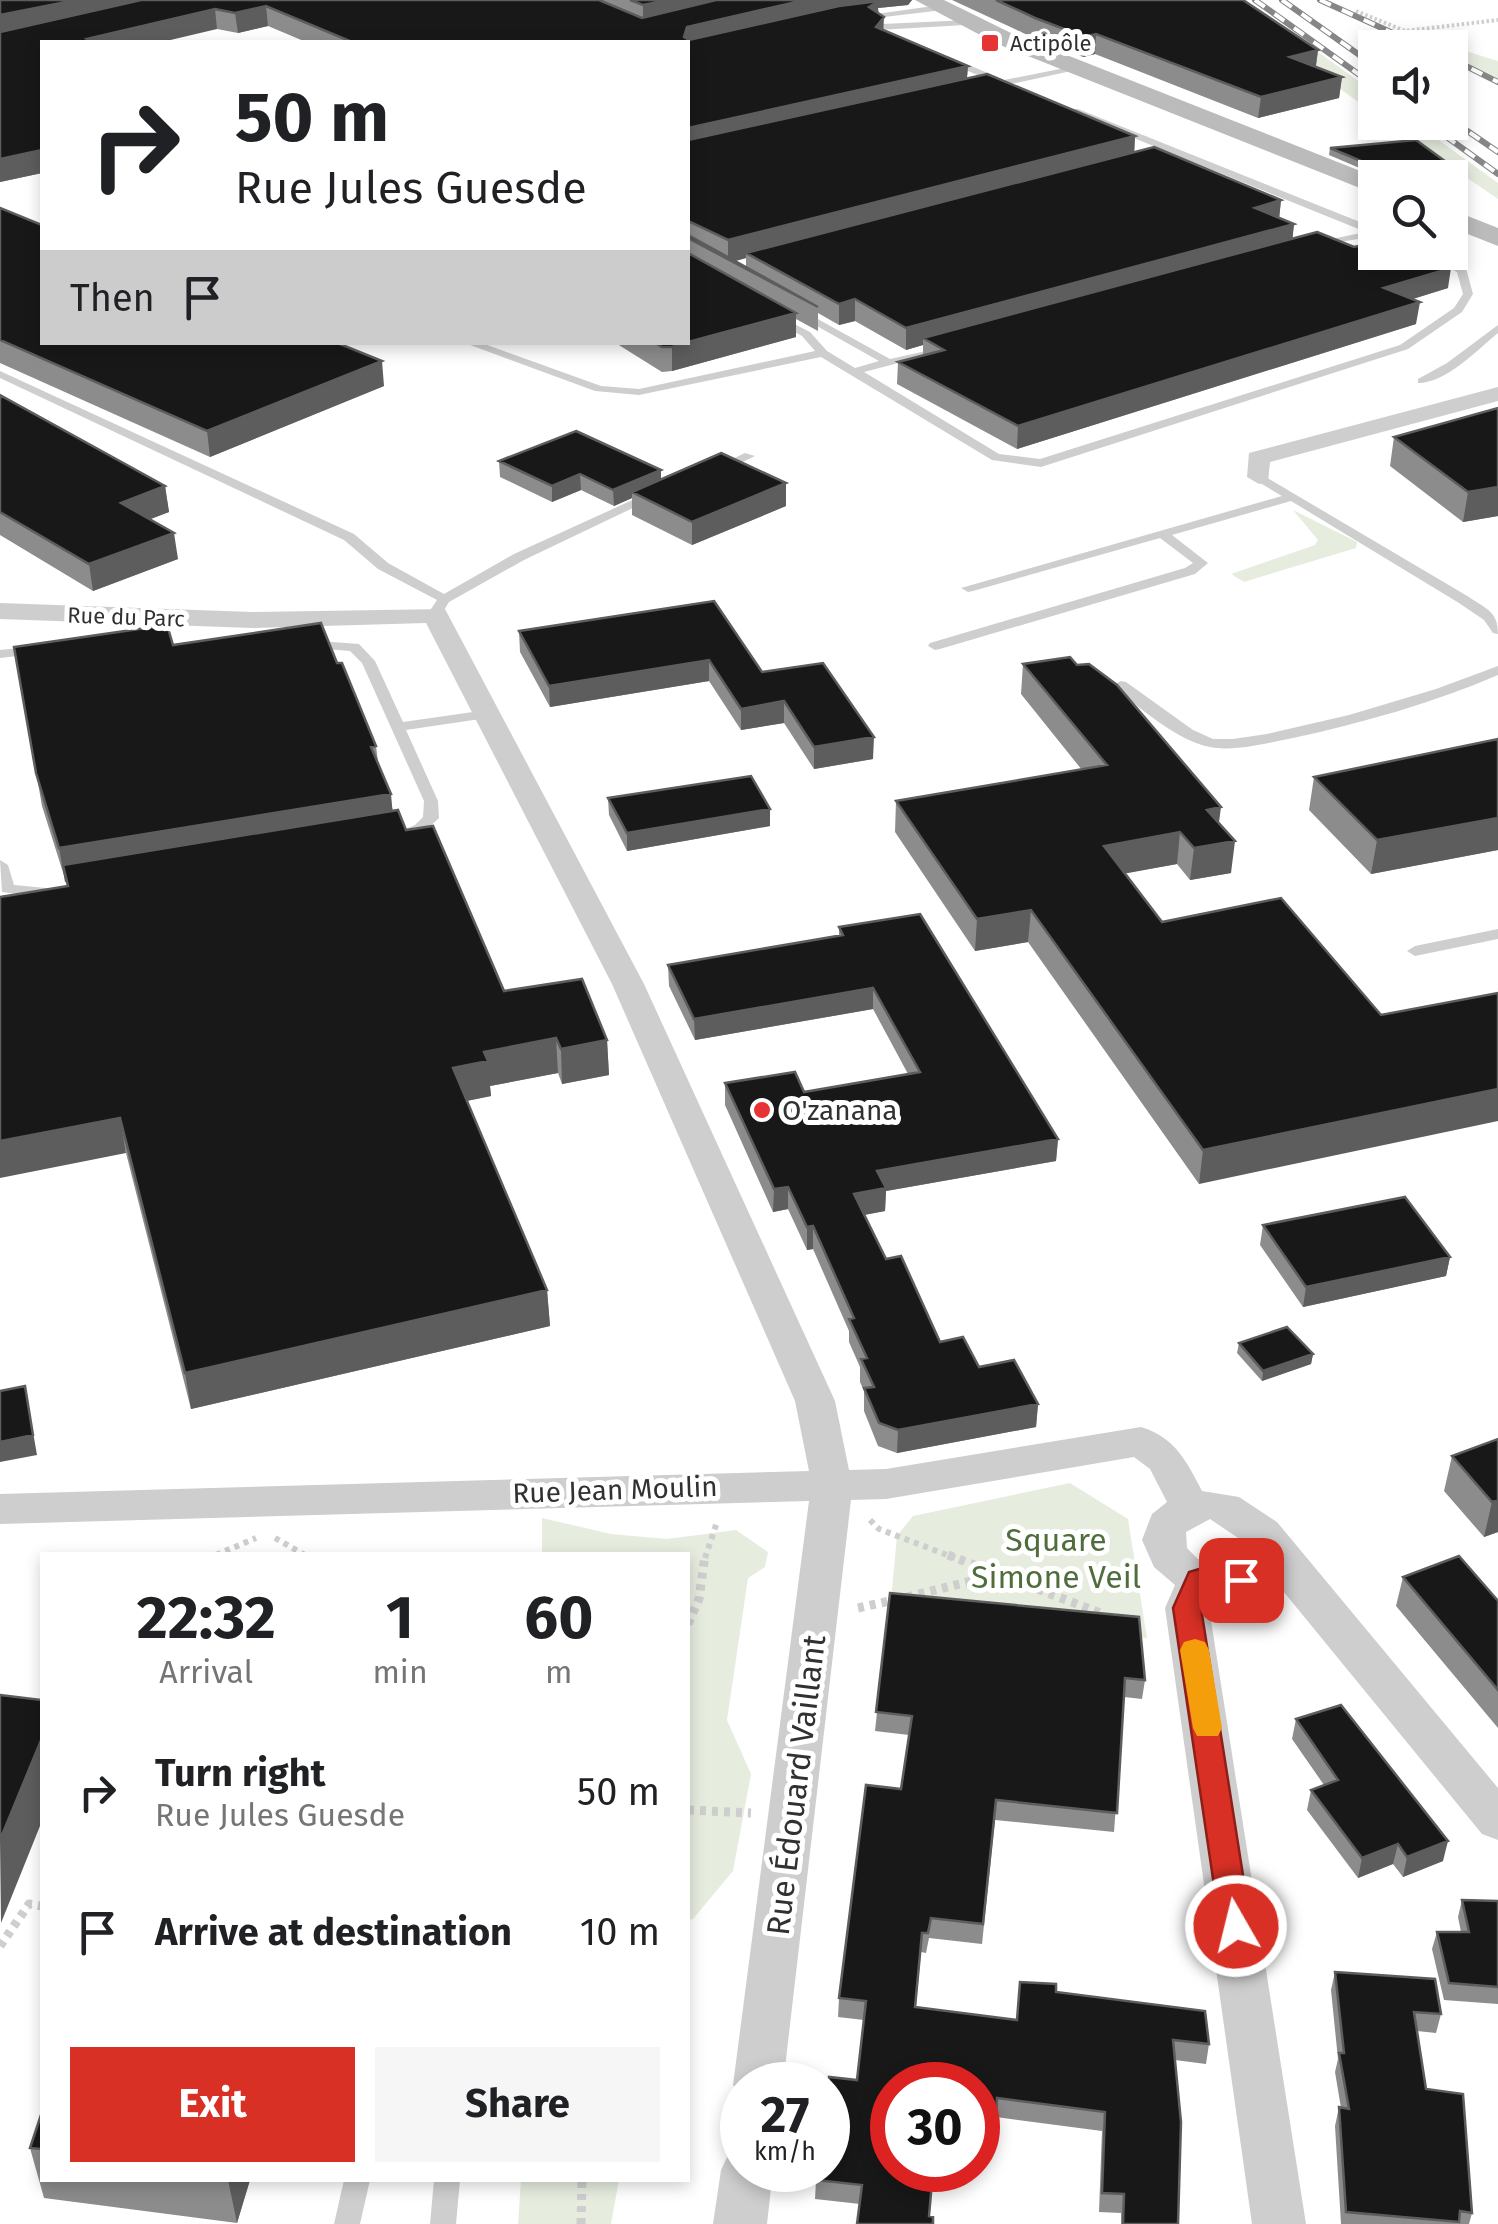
<!DOCTYPE html>
<html lang="en">
<head>
<meta charset="utf-8">
<style>
  body { margin:0; font-family:"Fira Sans",sans-serif; background:#f6f6f6; color:#202124; height:100vh; display:flex; flex-direction:column; font-size:38px; white-space:nowrap }
  * { box-sizing:border-box; margin:0 }
  p { font-size:32px; color:#757577 }
  .icon { flex:none; width:55px; height:55px; fill:none; stroke:currentColor; stroke-width:2; stroke-linecap:round; stroke-linejoin:round }
  .map { position:relative; flex:1; overflow:hidden }
  .drawer { position:absolute; left:40px; top:1552px; width:650px; height:630px; display:flex; flex-direction:column; background:#fff; border-radius:0px; box-shadow:0 5px 15px #0003 }
  .drawer>* { flex:none }
  .hud { position:absolute; left:40px; top:40px; width:650px; height:305px; border-radius:0px; box-shadow:0 5px 15px #0003; background:#fff; color:#202124; overflow:hidden }
  .buttons { position:absolute; left:1358px; top:30px; display:grid; gap:20px }
  .buttons a { display:grid; place-items:center; width:110px; height:110px; border-radius:0px; background:#fff; box-shadow:0 5px 15px #0003; font-size:50px }
  .speed { position:absolute; left:720px; top:2062px; display:flex; gap:20px; font-size:50px; font-weight:700; text-align:center }
  .speed>* { display:grid; place-content:center; width:130px; height:130px; border-radius:50%; background:#fff; box-shadow:0 5px 15px #0003; line-height:1 }
  .speed small { font-size:25px; font-weight:400 }
  .speed .limit { border:15px solid #d22; background:#fff; color:#111 }
  .pin { position:absolute; display:grid; place-items:center; width:85px; height:85px; color:#fff; margin:-42px; border-radius:20px; box-shadow:0 5px 15px #0006 }
  .me { position:absolute; width:110px; margin:-55px; rotate:352deg; stroke-linejoin:round; filter:drop-shadow(0 0 8px #0008) }
  .turn { display:flex; align-items:center; gap:35px; height:210px; padding:0 30px; font-size:45px }
  .turn .icon { width:130px; height:130px; stroke-width:2.5 }
  .turn b { display:block; font-size:70px; line-height:85px }
  .then { display:flex; align-items:center; height:95px; padding:0 30px; background:#0003; gap:20px; font-size:38px }
  .eta { display:flex; justify-content:space-evenly; align-items:center; height:170px; text-align:center }
  .eta b { font-size:60px; font-weight:700; line-height:70px }
  .action { display:flex; gap:20px; margin-top:auto; padding:20px 30px }
  .action a { flex:1; height:115px; border-radius:0px; background:#d93025; color:#fff; font-size:40px; font-weight:700; line-height:115px; text-align:center }
  .action a+a { background:#f6f6f6; color:#202124 }
  ul { padding:0; list-style:none }
  li { display:flex; align-items:center; gap:30px; height:140px; padding:0 30px }
  li div { flex:1 }
  li b { display:block; font-size:38px }
  li em { font-style:normal }
  .map>svg:first-child { display:block }
</style>
</head>
<body>
<div class="map">
<svg width="1498" height="2224" viewBox="0 0 1498 2224">
  <rect width="100%" height="100%" fill="#fff"/>
  <path fill="#e6eddf" d="M1217,0h29l129,93v21z
    M1398,30l100,31v18l-48,-23v-8l-17,-1z
    M1387,123h28l83,60v16z
    M1293,510l64,32 -1,6 -112,34 -13,-8 84,-29 3,-5z
    M1070,1483l58,36 19,119 -133,-14 -123,-24 6,-64 16,-20z
    M542,1518l69,16 56,5 69,-9 32,22 -3,15 -17,11 -21,142 24,54 -18,97 -40,48 -5,1v-365h-146z
    M521,2180h98l-8,44h-93z"/>
  <g fill="none" stroke-linecap="round" stroke-linejoin="round">
    <path stroke="#cecece" stroke-width="4" stroke-dasharray="2.5 2.5" stroke-linecap="butt" d="M1356,11l49,20 93,-11"/>
    <path stroke="#cecece" stroke-width="6" stroke-dasharray="5 5" stroke-linecap="butt" d="M870,1520l9,9 76,29
      M275,1538l30,17
      M216,1555l40,-17
      M705,1558l12,-36"/>
    <path stroke="#cecece" stroke-width="9" stroke-dasharray="6 6" stroke-linecap="butt" d="M948,1555l155,59
      M907,1597l89,-22
      M858,1608l36,-8
      M688,1624l11,-25 6,-44
      M688,1810l63,3
      M0,1946l29,-42 13,2
      M581,2224l1,-44"/>
    <path fill="#cecece" fill-rule="evenodd" d="M940,5l3,5 -84,10 -4,-3z
      M968,20l-3,5 -104,6 -4,-3 4,-3z
      M942,56h6l56,24 76,-15 5,3 -88,19 -5,-3 2,-2 -52,-22z
      M1072,109h6l297,119v8l-63,11v-4l54,-11 -294,-119z
      M1416,252h15l35,16 7,26 -11,18 -54,37 -367,118 -49,-7 -171,-103 -182,38 -44,-4 -133,-49h17l122,44 38,3 176,-38 -13,-15 -31,-17v-4l4,-1 35,18 17,19 28,17 24,-7 -87,-49v-4l4,-1 94,52 58,-13v4l-84,22 135,82 41,5 360,-114 54,-37 9,-14 -6,-22z
      M1498,325v8c-22,18 -52,50 -80,50v-4l29,-16z
      M0,371l354,163 34,29 56,31 70,-40 136,-62 10,3 -136,65 -75,42 -10,16 -5,1 -7,-4 10,-15 -59,-31 -34,-29 -344,-162z
      M745,453l10,3 -31,15 -10,-3z
      M1259,473l210,124c17,12 29,14 29,37l-5,-1 -9,-13 -25,-17 -168,-102 -119,34 36,28 -13,11 -255,75 -5,1 -7,-4 2,-3 255,-75 8,-5 -33,-25 -187,53 -5,1 -7,-4 321,-92 -27,-16 -2,-3z
      M305,640l54,4 16,17 28,61 84,-12 7,4 -7,4 -81,12 32,71 1,17 -14,13 -28,10 -8,-5 26,-11 8,-8 1,-16 -62,-138 -12,-12 -50,-4 -2,-3z
      M39,646l5,1v6l-44,5v-8z
      M1498,666v9c-65,28 -136,48 -205,63 -26,5 -57,14 -83,9 -30,-5 -75,-41 -96,-62l7,-4 5,1 67,48 20,9h20l34,-5 82,-19 87,-26z
      M0,860l8,5 6,20 32,3 8,5 -8,5 -44,-6z
      M1498,929v10l-83,17 -8,-5 8,-5z
      M344,2180h26l-10,44h-26z
      M434,2180h26l-4,44h-26z"/>
    <path fill="#cecece" fill-rule="evenodd" d="M1498,387v14l-228,61 -2,20 -9,2 -12,-7 2,-24z
      M0,603l252,9 193,-3 199,375 191,417 14,69 37,-1 255,-42c34,10 46,35 61,64l37,6 38,25 221,266v52l-16,-6 -208,-254 -27,13 -34,4 -4,11 97,616h-54l-87,-616 10,-23 -21,-18 -12,-27 10,-26 15,-12 -17,-33 -16,-12 -248,42 -35,1 -68,585h-41v17l-9,-17 76,-584 -809,23v-30l809,-23 -14,-70 -183,-417 -186,-361 -174,5 -252,-9zM1210,1519l37,25 1,11 -24,12 -26,-8 -11,-11 -1,-16z
      M742,2148v22h31l-6,54h-54l8,-54 8,-17z"/>
    <path fill="#bbb" fill-rule="evenodd" d="M915,0h29l67,33 367,145 -3,16 -380,-151z
      M1450,209l48,19v18l-48,-19z"/>
    <g stroke="#868686" stroke-width="6">
      <path id="rail" d="M1255,0l120,86
        M1282,0l93,66
        M1320,0l106,48
        M1450,58l48,24
        M1450,119l48,33
        M1426,122l72,52"/>
    </g>
    <use href="#rail" stroke="#fff" stroke-width="4" stroke-dasharray="12" stroke-linecap="butt"/>
  </g>
  <path fill="#8c8c8c" fill-rule="evenodd" d="M0,0h912l-4,5 -30,3 5,23 85,35 -1,13 168,57 -1,16 147,48 -2,18 15,6 -2,15 156,49 -36,11 4,25 -399,125 -120,-65 1,-22 25,-7v-10l-17,5 -51,-29 -16,4 -21,-12v18l-22,-12v18l-124,34 -10,1 -48,-30h74v-300h-382l-38,-16 -30,7 -21,-4 -175,13v131l-42,9zM746,258v9l-11,-6z
    M952,0h291l75,50 -2,17 26,10 -3,21 -81,20 -163,-64 -12,3 -49,-19z
    M1416,140l48,35 -1,7 -13,3v-7h-67l-54,-23 1,-7z
    M0,208l384,178 -174,71 -210,-94z
    M0,395l165,91 4,26 -19,7 28,40 -85,32 -93,-56z
    M1498,408v108l-35,6 -73,-56 4,-29z
    M499,461l162,9v9l125,27 -94,39 -60,-30v-17l-18,8 -33,-16 -29,12 -52,-25z
    M714,601l48,71 111,87 -59,10 -30,-46 -43,7 -32,-49 -159,26 -30,-55 -1,-21z
    M173,645l164,18 39,83 2,16 15,49 13,19 98,161 103,49 2,35 -47,9 -4,-11 -68,13 1,10 -24,5 80,189 3,36 -359,83 -65,-256 -60,-271 -24,-76 -28,-159z
    M1023,664l196,159 12,50 -41,7 -13,-16 -52,9 37,49 119,-24 -82,286 -171,-242 -53,9 -80,-119 1,-31 186,-31 -61,-76z
    M1498,739v111l-127,24 -62,-64 5,-33z
    M608,798l162,28 -143,25 -18,-36z
    M839,927l219,212 -2,22 -170,30 -1,20 -21,4 22,44 54,83 98,62 -2,23 -139,26 -19,-7 -14,-35v-20l-4,-9v-15l-11,-25v-11l-36,-82 -6,1 -19,-41 -15,3 -48,-107v-22l79,9 104,-18 -35,-65 -178,31 -26,-54 -1,-21 171,-29z
    M1263,1225l187,32 -4,19 -143,31 -43,-62z
    M1239,1343l74,11 -2,10 -49,17 -25,-28z
    M1498,1439v93l-14,5 -40,-46 8,-35z
    M1403,1577l95,24v127l-102,-122z
    M890,1593l255,87 -3,19 -18,-2 -10,135 -119,-12 -13,124 -53,-6 -3,15 -5,-1 -5,55 101,13 39,-28 153,52 -3,20 -31,-4 3,164h-57v-11l-22,-1 3,-81 -106,-14 -3,38 -15,-2v-68l-118,119 -45,-5 1,-19 41,-100 7,-60 -26,-3 1,-19 62,-209 8,-54 -34,-4z
    M1296,1719l147,142 -40,16 -10,-13 -35,14 -51,-68 4,-20 13,-5 -32,-46z
    M1462,1900l36,1v103l-54,-4 -12,-51 5,-17h24l-3,-15z
    M1335,1972l106,42 -5,19 -19,-2 9,58 46,124 -3,11h-128l-6,-98 4,-19 2,1 -6,-36 3,-13 -7,-69z
    M42,2112v68h208l-13,43 -193,-25 -14,-50z"/>
  <path fill="#5d5d5d" d="M76,0h100l-176,36v-21z
    M668,0h97l-122,25v-20z
    M805,0h107l-4,5 -30,3v13l-190,26 -4,-10 3,-10z
    M266,6l2,20 -30,7 -3,-20z
    M215,9l2,20 -55,13h-75v-3z
    M884,17l-1,20 -7,-10z
    M1096,34l-1,20 -12,3 2,-20z
    M1318,50l-3,21 -25,-14z
    M968,66l-2,21 -278,62v-21z
    M1342,77l-3,21 -81,20 3,-21z
    M1135,136l-1,22 -388,95v5l-14,4 -4,-2v-20z
    M42,150v23l-42,9v-23z
    M1464,175l-1,7 -13,3v-6z
    M1281,200l-2,20 -24,-12z
    M1294,224l-2,20 -369,94v7l-17,5v-22z
    M1451,268l-3,20 -67,21 3,-21z
    M855,299v22l-16,4v-21z
    M1420,302l-4,22 -399,125 1,-23z
    M796,313v24l-124,34v-24z
    M382,361l2,25 -174,71 -3,-26z
    M661,470v16l-29,6v6l-18,8 -1,-16z
    M580,474l1,16 -29,12v-16z
    M786,483v23l-94,39v-23z
    M165,486l4,26 -44,17 -4,-26z
    M1498,487v29l-35,6 5,-30z
    M174,533l4,26 -85,32 -4,-27z
    M709,660v21l-159,26 -1,-21z
    M784,701v22l-43,7v-21z
    M874,737l-1,22 -59,10v-22z
    M391,794l3,33 -329,55 -6,-34z
    M1221,807l-4,31 -10,-28z
    M770,809v17l-143,25v-18z
    M1498,818v32l-127,24 6,-34z
    M1180,832l-3,32 -76,14 3,-32z
    M1235,841l-4,32 -41,7 4,-32z
    M1031,910l-3,32 -53,9 2,-32z
    M873,988v21l-178,31 -1,-21z
    M556,1038l2,35 -68,13 1,10 -35,7 -3,-35 31,-16z
    M607,1040l2,35 -47,9 -1,-35z
    M1498,1089v32l-299,63 4,-34z
    M120,1118l6,35 -126,25v-37z
    M1058,1139l-2,22 -170,30 -1,20 -32,6 1,-23 23,-23z
    M788,1187v22l-15,3 1,-23z
    M813,1226v23l-6,1v-23z
    M1450,1257l-4,19 -143,31 3,-20z
    M547,1290l3,36 -359,83 -6,-36z
    M1313,1354l-2,10 -49,17 1,-10z
    M25,1386l12,69 -37,7v-20z
    M1038,1404l-2,23 -139,26 1,-23z
    M1498,1500v32l-14,5 8,-35z
    M42,1738v83l-41,102 -1,-83z
    M1448,1841l-5,20 -40,16 4,-20z
    M1398,1844l-5,20 -35,14 4,-20z
    M228,2180h22l-13,43z"/>
  <path fill="#181818" stroke="#5d5d5d" stroke-width="2.5" d="M0,0h76l-76,15z
    M141,0h458l43,18 74,-18h89l-118,27 -3,10 5,3 150,-34 40,-5 -10,6 15,10 -8,10 92,39 -280,62v-86h-336l-86,-36 -31,7 -20,-4 -128,30 6,3h-51v108l-42,9v-127z
    M630,0h38l-25,5z
    M996,0h247l75,50 -28,7 52,20 -81,20 -165,-63 -11,3 -50,-19z
    M987,74l148,62 -407,104 -40,-19v-81z
    M1416,140l48,35 -14,4v-1h-49l-71,-30z
    M1154,147l127,53 -26,8 39,16 -388,104 -51,-29 -16,5 -93,-51z
    M0,208l42,17v117h293l47,19 -175,70 -207,-91z
    M1317,232l37,15 21,-5v10h40l36,16 -67,20 36,14 -402,124 -120,-64 46,-12 -21,-12z
    M688,235l130,72 -130,-69z
    M688,253l108,60 -108,29z
    M654,342h33l-15,5h-10z
    M0,395l165,91 -44,17 53,30 -85,31 -89,-52z
    M1498,408v79l-30,5 -74,-55z
    M576,431l85,39 -48,20 -33,-16 -28,12 -53,-25z
    M721,453l65,30 -94,39 -60,-30z
    M714,601l48,71 61,-9 51,74 -60,10 -30,-46 -43,8 -32,-49 -160,26 -30,-55z
    M321,623l16,40h5l34,83 -5,1 20,47 -332,54 -23,-75 -22,-126 153,-22 6,20z
    M1070,657l7,8 12,-1 28,21 104,122 -14,3 28,31 -41,7 -14,-16 -76,14 58,76 119,-24 100,117 117,-22v96l-295,61 -172,-240 -54,9 -81,-118 211,-36 -84,-101z
    M1498,739v79l-121,22 -63,-63z
    M751,776l19,33 -143,24 -19,-35z
    M398,810l8,20 27,-4 71,165 78,-12 25,61 -46,9 -5,-11 -72,14 4,9 -35,7 94,222 -362,83 -65,-255 -120,23v-244l68,-11 -5,-21z
    M920,914l138,225 -181,32 9,17 -32,6 32,65 15,-3 39,86 23,-5 16,30 35,-7 24,44 -140,26 -19,-7 -15,-35 10,-1 -13,-28 6,-1 -18,-39 5,-1 -41,-92 -6,1 -19,-40 -14,2 -49,-106 70,-11 9,20 116,-20 -47,-84 -179,31 -26,-54 175,-30 -4,-8z
    M1405,1197l45,60 -144,30 -43,-62z
    M1287,1327l26,27 -50,17 -24,-28z
    M25,1386l8,49 -33,7v-51z
    M1498,1439v61l-6,2 -40,-46z
    M1459,1556l39,45v89l-95,-113z
    M890,1593l249,24 6,63 -20,-2 -8,135 -121,-13 -13,124 -52,-6 -3,15h-6l-7,74 102,13 3,-38 36,2v8l149,19 4,33 -36,-4 8,82 -3,102h-55l1,-30 -22,-1 3,-81 -108,-14 -2,37 -17,-2v-48h-86v85h41l-4,46 4,1v7h-76l5,-39 -46,-5 1,-10h11v-79l1,-14 28,3 9,-79 -27,-3 27,-213 35,4 11,-73 -36,-4z
    M0,1695l42,5v38l-42,102z
    M1341,1705l107,136 -41,16 -9,-13 -36,14 -51,-68 27,-10 -42,-61z
    M1462,1900l36,1v86l-49,-4 -12,-51h32z
    M1335,1972l100,7 6,35 -27,-2 12,77 37,5 9,119 -12,-2 -1,11 -113,-10 -7,-105 10,2 -10,-56h5z
    M42,2112v37l-12,-1z"/>
  <path fill="#d93025" stroke="#8d1f18" stroke-width="2.5" d="M1199,1569l42,1 14,10 -14,10h-32l-8,18 50,318 -4,9 -11,4 -11,-4 -5,-9 -47,-318 16,-36z"/>
  <path fill="#f59e0b" d="M1195,1639l10,3 4,8 13,78 -4,8h-21l-4,-8 -13,-78 4,-8z"/>
  <g fill="#e63435" stroke="#fff" stroke-width="4">
    <rect x="980" y="33" width="20" height="20" rx="5"/>
    <circle cx="762" cy="1110" r="10"/>
  </g>
  <g text-anchor="middle" dominant-baseline="central" stroke-width="10" stroke-linejoin="round" paint-order="stroke">
    <g font-size="22" fill="#313131" stroke="#fff" text-anchor="start">
      <text x="1010" y="43">Actipôle</text>
    </g>
    <g font-size="22" fill="#313131" stroke="#fff">
      <text transform="translate(126 617) rotate(2)">Rue du Parc</text>
    </g>
    <g font-size="28" fill="#313131" stroke="#fff" text-anchor="start">
      <text x="782" y="1110">O'zanana</text>
    </g>
    <g font-size="28" fill="#313131" stroke="#fff">
      <text transform="translate(615 1490) rotate(-2)">Rue Jean Moulin</text>
    </g>
    <g font-size="32" fill="#506d3d" stroke="#fff">
      <text x="1056" y="1540">Square<tspan x="1056" dy="37">Simone Veil</tspan></text>
    </g>
    <g font-size="32" fill="#313131" stroke="#fff">
      <text transform="translate(796 1785) rotate(-83)">Rue Édouard Vaillant</text>
    </g>
  </g>
</svg>
<div class="buttons">
<a><svg class="icon" aria-label="sound" viewBox="0 0 24 24"><path d="M4 9h4l5-4v14l-5-4H4zM17 9q2 3 0 6"/></svg></a>
<a><svg class="icon" aria-label="search" viewBox="0 0 24 24"><circle cx="10" cy="10" r="6"/><path d="M15 15l6 6"/></svg></a>
</div>
<div class="speed"><div>27<small>km/h</small></div><div class="limit">30</div></div>
<div class="pin" style="left:1241px;top:1580px;background:#d93025"><svg class="icon" aria-label="arrive" viewBox="0 0 24 24"><path d="M6 21V4h12l-3 4 3 4H6"/></svg></div>
<svg class="me" style="left:1236px;top:1926px" viewBox="-20 -20 40 40"><circle r="17" fill="#d93025" stroke="#fff" stroke-width="3"/><path d="M0-11L8 9 0 5-8 9z" fill="#fff"/></svg>
<div class="hud">
<div class="turn"><svg class="icon" aria-label="right" viewBox="0 0 24 24"><path d="M7 20v-9h11M14 6l5 5-5 5"/></svg><div><b>50 m</b>Rue Jules Guesde</div></div>
<div class="then">Then<svg class="icon" aria-label="arrive" viewBox="0 0 24 24"><path d="M6 21V4h12l-3 4 3 4H6"/></svg></div>
</div>
<section class="drawer">
<div class="eta">
<div><b>22:32</b><p>Arrival</p></div>
<div><b>1</b><p>min</p></div>
<div><b>60</b><p>m</p></div>
</div>
<ul>
<li><svg class="icon" aria-label="right" viewBox="0 0 24 24"><path d="M7 20v-9h11M14 6l5 5-5 5"/></svg><div><b>Turn right</b><p>Rue Jules Guesde</p></div><em>50 m</em></li>
<li><svg class="icon" aria-label="arrive" viewBox="0 0 24 24"><path d="M6 21V4h12l-3 4 3 4H6"/></svg><div><b>Arrive at destination</b></div><em>10 m</em></li>
</ul>
<div class="action"><a>Exit</a><a>Share</a></div>
</section>
</div>
</body>
</html>
